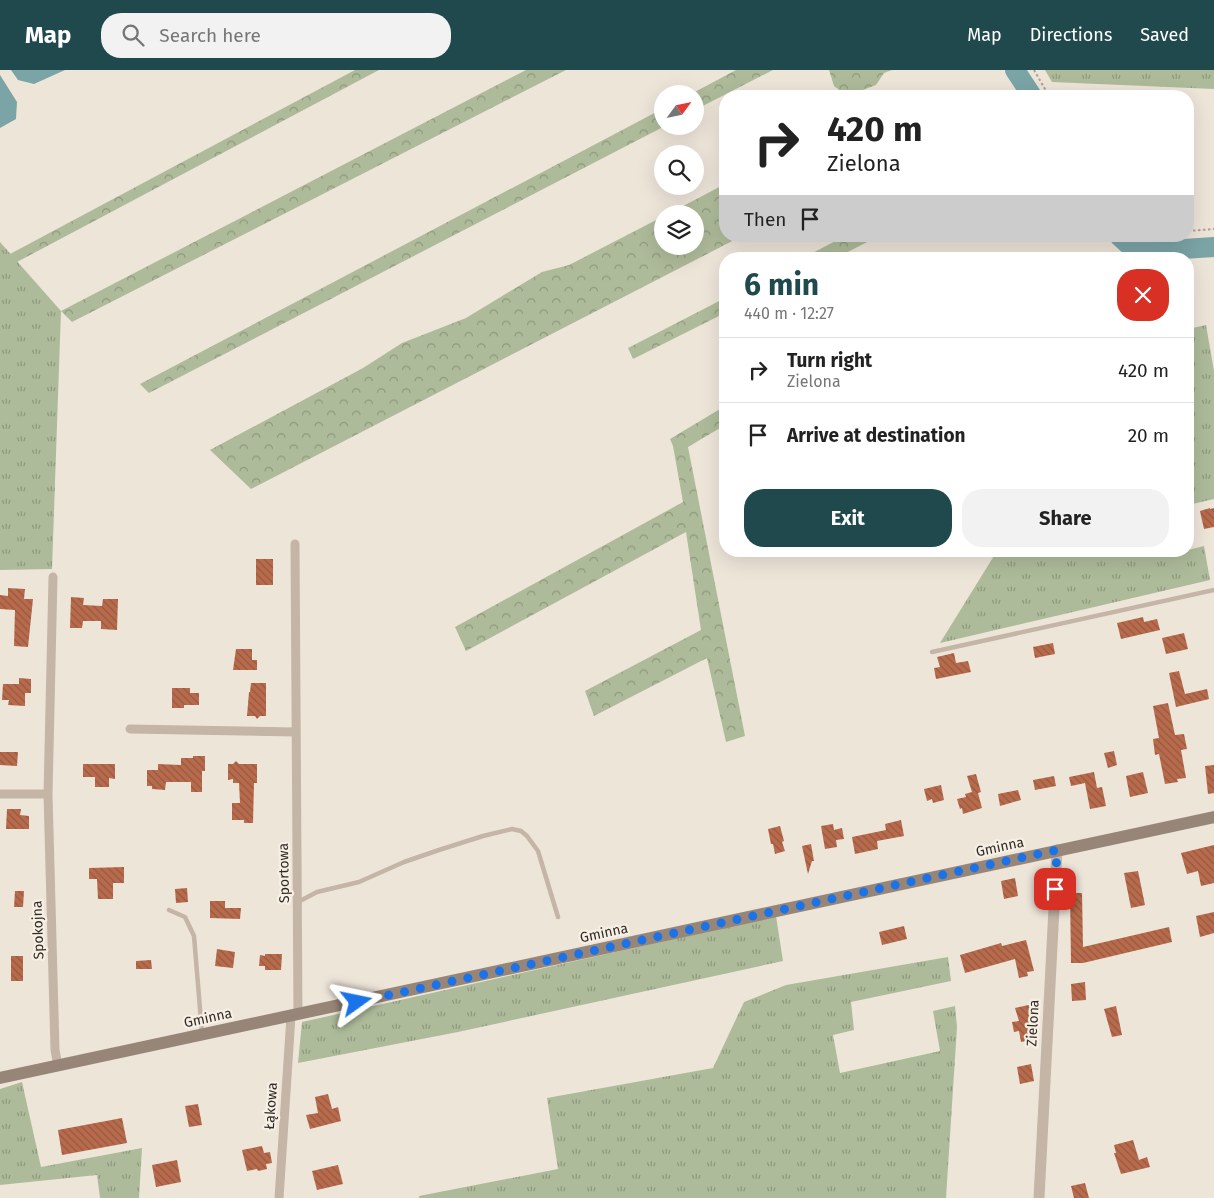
<!DOCTYPE html>
<html lang="en">
<head>
<meta charset="utf-8">
<style>
  body { margin:0; font-family:"Fira Sans",sans-serif; background:#f2f2f2; color:#222; height:100vh; display:flex; flex-direction:column; font-size:19px; white-space:nowrap }
  * { box-sizing:border-box; margin:0 }
  p { font-size:16px; color:#767676 }
  .icon { flex:none; width:28px; height:28px; fill:none; stroke:currentColor; stroke-width:2; stroke-linecap:round; stroke-linejoin:round }
  .map { position:relative; flex:1; overflow:hidden }
  .drawer { position:absolute; left:719px; top:182px; width:475px; height:305px; display:flex; flex-direction:column; background:#fff; border-radius:20px; box-shadow:0 5px 20px #0002 }
  .drawer>* { flex:none }
  .top-card { position:absolute; left:719px; top:20px; width:475px; height:152px; border-radius:20px; box-shadow:0 5px 20px #0002; background:#fff; color:#222; overflow:hidden }
  .needle { width:32px; rotate:57deg }
  .controls { position:absolute; left:654px; top:15px; display:grid; gap:10px }
  .controls a { display:grid; place-items:center; width:50px; height:50px; border-radius:50%; background:#fff; box-shadow:0 5px 20px #0002; font-size:25px }
  .pin { position:absolute; display:grid; place-items:center; width:42px; height:42px; color:#fff; margin:-21px; border-radius:10px; box-shadow:0 2px 8px #0006 }
  .me { position:absolute; width:55px; margin:-28px; rotate:78deg; stroke-linejoin:round; filter:drop-shadow(0 0 4px #0008) }
  .turn { display:flex; align-items:center; gap:18px; height:105px; padding:0 25px; font-size:22px }
  .turn .icon { width:65px; height:65px; stroke-width:2.5 }
  .turn b { display:block; font-size:35px; line-height:42px }
  .then { display:flex; align-items:center; height:48px; padding:0 25px; background:#0003; gap:10px; font-size:19px }
  .round { display:grid; place-items:center; flex:none; width:52px; height:52px; border-radius:20px; background:#f2f2f2 }
  .head { display:flex; align-items:center; justify-content:space-between; height:85px; padding:0 25px }
  h1 { font-size:30px; font-weight:700; line-height:38px; color:#20494e }
  .cta { display:flex; gap:10px; margin-top:auto; padding:10px 25px }
  .cta a { flex:1; height:58px; border-radius:20px; background:#20494e; color:#fff; font-size:20px; font-weight:700; line-height:58px; text-align:center }
  .cta a+a { background:#f2f2f2; color:#222 }
  ul { padding:0; list-style:none }
  li { display:flex; align-items:center; gap:15px; height:65px; padding:0 25px; border-top:1px solid #e0e0e0 }
  li div { flex:1 }
  li b { display:block; font-size:19px }
  li em { font-style:normal }
  header { display:flex; align-items:center; gap:30px; box-sizing:border-box; height:70px; padding:0 25px; background:#20494e; color:#fff }
  header strong { font-size:24px }
  nav { display:flex; gap:28px; margin-inline-start:auto; font-size:18px }
  .search { width:350px; height:45px; background:#f2f2f2; display:flex; align-items:center; gap:12px; box-sizing:border-box; padding:0 18px; border-radius:20px; color:#767676; font-size:19px }
  .map>svg:first-child { display:block }
</style>
</head>
<body>
<header>
<strong>Map</strong>
<div class="search"><svg class="icon" aria-label="search" viewBox="0 0 24 24"><circle cx="10" cy="10" r="6"/><path d="M15 15l6 6"/></svg>Search here</div>
<nav><a>Map</a><a>Directions</a><a>Saved</a></nav>
</header>
<div class="map">
<svg width="1214" height="1128" viewBox="0 0 1214 1128">
  <defs>
    <pattern id="grass-tufts" width="24" height="20" patternUnits="userSpaceOnUse" patternTransform="scale(1.25)"><rect width="24" height="20" fill="#aebb9a"/><path d="M3 7l-1-3M5 7V3M7 7l1-3M15 17l-1-3M17 17v-4M19 17l1-3" fill="none" stroke="#8e987d"/></pattern>
    <pattern id="forest-crowns" width="20" height="18" patternUnits="userSpaceOnUse" patternTransform="scale(1.25)"><rect width="20" height="18" fill="#aebb9a"/><path d="M2 6a3 3 0 1 1 6 0M12 15a3 3 0 1 1 6 0" fill="none" stroke="#8e987d"/></pattern>
    <pattern id="building-back-hatch" width="6" height="6" patternUnits="userSpaceOnUse" patternTransform="scale(1.25)"><rect width="6" height="6" fill="#b86b4c"/><path d="M-1 5l2 2M0 0l6 6M5-1l2 2" fill="none" stroke="#96583f"/></pattern>
  </defs>
  <rect width="100%" height="100%" fill="#eee5d9"/>
  <path fill="url(#grass-tufts)" d="M1045,0h169v19l-162,-7z
    M0,172l61,69 -9,258 -52,1z
    M1206,255l8,46v128l-26,6v-176z
    M1204,476l6,34 -270,63 57,-92h191v-1z
    M776,846l7,45 -325,71 -160,31 4,-41z
    M948,887l3,24 -100,21 3,28 -21,5 7,38 100,-22 -7,-40 22,-5 2,21 -11,171h-527v-2l139,-27 -11,-71 166,-30 31,-66 42,-17z
    M22,1012l19,85 101,-19 -3,50h-39l-3,-23 -97,10v-96z"/>
  <path fill="url(#forest-crowns)" d="M355,0h24l-362,192 -7,-8z
    M526,0h40l-494,252 -11,-11z
    M736,0h37l-78,40v-16h-4z
    M829,0h63l-8,3 -8,12 -29,11 -13,-10z
    M662,39v17h3l-516,267 -9,-9z
    M725,114v52h17l-491,253 -41,-39 153,-82 39,-25 64,-25 76,-46 27,-7 93,-48v29h33v-32h-27z
    M845,166h34l-45,23h-33z
    M725,228v15l-92,46 -5,-11z
    M725,336v19l-37,22 57,289 -19,6 -19,-84 -113,58 -9,-25 116,-61 -15,-98 -220,119 -11,-24 228,-125 -10,-56 -3,-7z"/>
  <path fill="#7ba4a7" d="M11,0h54l-31,14 -16,-4z
    M0,5l17,27 -1,17 -16,9z"/>
  <g fill="none" stroke-linecap="round" stroke-linejoin="round">
    <path stroke="#7ba4a7" stroke-width="20" d="M1015,0l17,26
      M1119,166l13,12 21,3 61,-4"/>
  </g>
  <path fill="url(#building-back-hatch)" d="M1210,438v1l4,-1v19l-10,2 -4,-18z
    M256,489h17v26h-17z
    M8,518l17,1 -1,10h9l-5,48 -14,-1 1,-36 -15,-1v-14l8,1z
    M71,527l13,1 -1,7 19,1 1,-7h15l-1,31 -16,-1v-8h-18l-1,7h-12z
    M1143,547l1,5 13,-3 3,11 -39,9 -4,-16z
    M1184,563l4,16 -22,5 -4,-16z
    M1053,573l2,11 -20,4 -2,-11z
    M236,579h16v11h5v10h-24z
    M954,583l2,10 12,-2 3,11 -35,7 -2,-11 6,-1 -3,-10z
    M1179,601l6,23 22,-5 2,10 -33,8 -7,-34z
    M19,608l12,1v14h-6v13l-17,-1 1,-5h-7l1,-16h16z
    M251,613h15v33h-6l-3,3 -2,-3h-8l2,-24h1z
    M172,618h18v5h9v12h-15v3h-12z
    M1168,633l7,32 9,-1 3,15 -6,1 5,28 -9,1 1,3 -13,2 -6,-30 -4,1 -2,-16 6,-1 -6,-32z
    M1114,681l3,14 -9,3 -4,-15z
    M0,682h18l-1,14 -17,-1z
    M193,686h12v15h-3v21h-11v-10h-25l-1,8 -13,-1v-3h-5v-16h11v-6l23,1v-7h12z
    M236,691l3,3h18v19h-3l-1,40h-9v-3h-12v-17h8l-1,-20h-6v-4l-5,1v-16h5z
    M83,694h32v15l-6,-1v9h-14v-10h-12z
    M1214,695v28l-6,1 -3,-28z
    M1094,702l3,16 5,-1 4,19 -16,3 -5,-26 -14,3 -2,-9z
    M1143,702l5,21 -18,4 -4,-21z
    M976,704l5,18 -3,1 4,15 -19,6 -1,-6 -2,1 -3,-10 9,-2 -1,-3 7,-2 -5,-16z
    M1054,706l2,10 -21,4 -2,-10z
    M941,715l3,15 -11,3 -1,-4 -5,2 -3,-12z
    M1018,720l3,10 -21,6 -2,-12z
    M7,739h14l-1,6 9,1v13h-23z
    M901,750l3,16 -27,5 1,8 -23,5 -3,-17 34,-7 -1,-6z
    M833,754l1,6 8,-2 2,11 -8,1 1,7 -12,2 -4,-23z
    M780,756l4,15 -2,1 3,9 -10,3 -2,-10h-2l-3,-15z
    M811,774l3,17h-2l-4,13 -6,-28z
    M1214,775v38l-13,3 -3,-15 -11,3 -6,-21z
    M124,797v16h-11v16h-15l-1,-20h-8v-11z
    M1138,801l7,34 -14,3 -7,-35z
    M1015,808l3,18 -14,3 -3,-18z
    M187,818l1,14 -12,1 -1,-14z
    M15,821h9l-1,16h-9z
    M1070,823h12l1,54 86,-20 3,15 -89,21h-12z
    M210,831h15v7h16l-1,11 -30,-1z
    M1214,842v21l-14,4 -4,-21z
    M904,856l3,13 -25,6 -3,-13z
    M1026,870l8,31 -7,1 1,4 -9,2 -4,-19 -50,14 -5,-18 41,-12 1,3z
    M217,879l18,3 -2,16 -18,-2z
    M265,884h17l-1,16h-16v-4h-6l1,-11 5,1z
    M11,886h12v25h-12z
    M151,890l1,9h-16v-8z
    M1085,912l1,18 -14,1 -1,-17z
    M1033,934l2,9 -4,1 5,25 -15,3 -2,-11 -5,1 -2,-10 7,-1 -4,-13z
    M1116,936l6,29 -10,2 -8,-28z
    M1031,994l3,17 -14,3 -3,-17z
    M328,1024l4,15 6,-2 3,14 -31,8 -4,-14 12,-2 -3,-16z
    M198,1034l4,21 -13,2 -4,-21z
    M122,1048l5,25 -65,12 -4,-25z
    M1133,1070l6,20 8,-3 3,10 -29,7 -7,-21h2l-2,-8z
    M262,1076l2,7 6,-1 2,11 -6,1 1,5 -9,2 -1,-2 -10,2 -5,-21z
    M177,1090l4,22 -25,5 -4,-22z
    M338,1095l5,19 -26,6 -5,-19z
    M1085,1113l4,15h-15l-3,-12z"/>
  <g fill="none" stroke-linecap="round" stroke-linejoin="round">
    <path stroke="#b09f91" stroke-width="2" stroke-dasharray="2.5 2.5" stroke-linecap="butt" d="M1034,0l15,26
      M1188,161l26,-2"/>
    <path stroke="#c4b5a6" stroke-width="4.5" d="M932,582l282,-62
      M298,832l19,-10 42,-10 45,-20 35,-12 44,-14 29,-7 9,2 6,5 11,15 20,66
      M169,840l16,7 9,19 8,97"/>
    <path stroke="#c4b5a6" stroke-width="9" d="M295,474l3,470
      M53,507l-5,217 7,256 3,16
      M130,659l166,3
      M0,724h48
      M279,1128l12,-182"/>
    <path stroke="#c4b5a6" stroke-width="11" d="M1039,1128l18,-348"/>
    <path stroke="#978578" stroke-width="12" d="M0,1008l1214,-261"/>
  </g>
  <g fill="none" stroke-linecap="round" stroke-linejoin="round">
    <path stroke="#1a73e8" stroke-width="9" stroke-dasharray="0 16.2" d="M357,932l700,-152 -2,39"/>
  </g>
  <g text-anchor="middle" dominant-baseline="central" stroke-width="4.5" stroke-linejoin="round" paint-order="stroke">
    <g font-size="14" fill="#312a26" stroke="#f6efe4">
      <text transform="translate(1000 777) rotate(-12)">Gminna</text>
      <text transform="translate(284 803) rotate(-91)">Sportowa</text>
      <text transform="translate(38 860) rotate(-92)">Spokojna</text>
      <text transform="translate(604 863) rotate(-12)">Gminna</text>
      <text transform="translate(208 948) rotate(-12)">Gminna</text>
      <text transform="translate(1033 953) rotate(-87)">Zielona</text>
      <text transform="translate(271 1036) rotate(-86)">Łąkowa</text>
    </g>
  </g>
</svg>
<div class="controls">
<a><svg class="needle" viewBox="-14 -14 28 28"><path d="M0-13l5 13h-10z" fill="#e53935"/><path d="M0 13l5-13h-10z" fill="#767676"/></svg></a>
<a><svg class="icon" aria-label="search" viewBox="0 0 24 24"><circle cx="10" cy="10" r="6"/><path d="M15 15l6 6"/></svg></a>
<a><svg class="icon" aria-label="layers" viewBox="0 0 24 24"><path d="M12 4l9 5-9 5-9-5zM3 14l9 5 9-5"/></svg></a>
</div>
<div class="pin" style="left:1055px;top:819px;background:#d93025"><svg class="icon" aria-label="arrive" viewBox="0 0 24 24"><path d="M6 21V4h12l-3 4 3 4H6"/></svg></div>
<svg class="me" style="left:357px;top:932px" viewBox="-20 -20 40 40"><path d="M0-17L14 15 0 8-14 15z" fill="#1a73e8" stroke="#fff" stroke-width="4"/></svg>
<div class="top-card">
<div class="turn"><svg class="icon" aria-label="right" viewBox="0 0 24 24"><path d="M7 20v-9h11M14 6l5 5-5 5"/></svg><div><b>420 m</b>Zielona</div></div>
<div class="then">Then<svg class="icon" aria-label="arrive" viewBox="0 0 24 24"><path d="M6 21V4h12l-3 4 3 4H6"/></svg></div>
</div>
<section class="drawer">
<div class="head"><div><h1>6 min</h1><p>440 m · 12:27</p></div><a class="round" style="background:#d93025;color:#fff"><svg class="icon" aria-label="close" viewBox="0 0 24 24"><path d="M6 6l12 12M18 6L6 18"/></svg></a></div>
<ul>
<li><svg class="icon" aria-label="right" viewBox="0 0 24 24"><path d="M7 20v-9h11M14 6l5 5-5 5"/></svg><div><b>Turn right</b><p>Zielona</p></div><em>420 m</em></li>
<li><svg class="icon" aria-label="arrive" viewBox="0 0 24 24"><path d="M6 21V4h12l-3 4 3 4H6"/></svg><div><b>Arrive at destination</b></div><em>20 m</em></li>
</ul>
<div class="cta"><a>Exit</a><a>Share</a></div>
</section>
</div>
</body>
</html>
